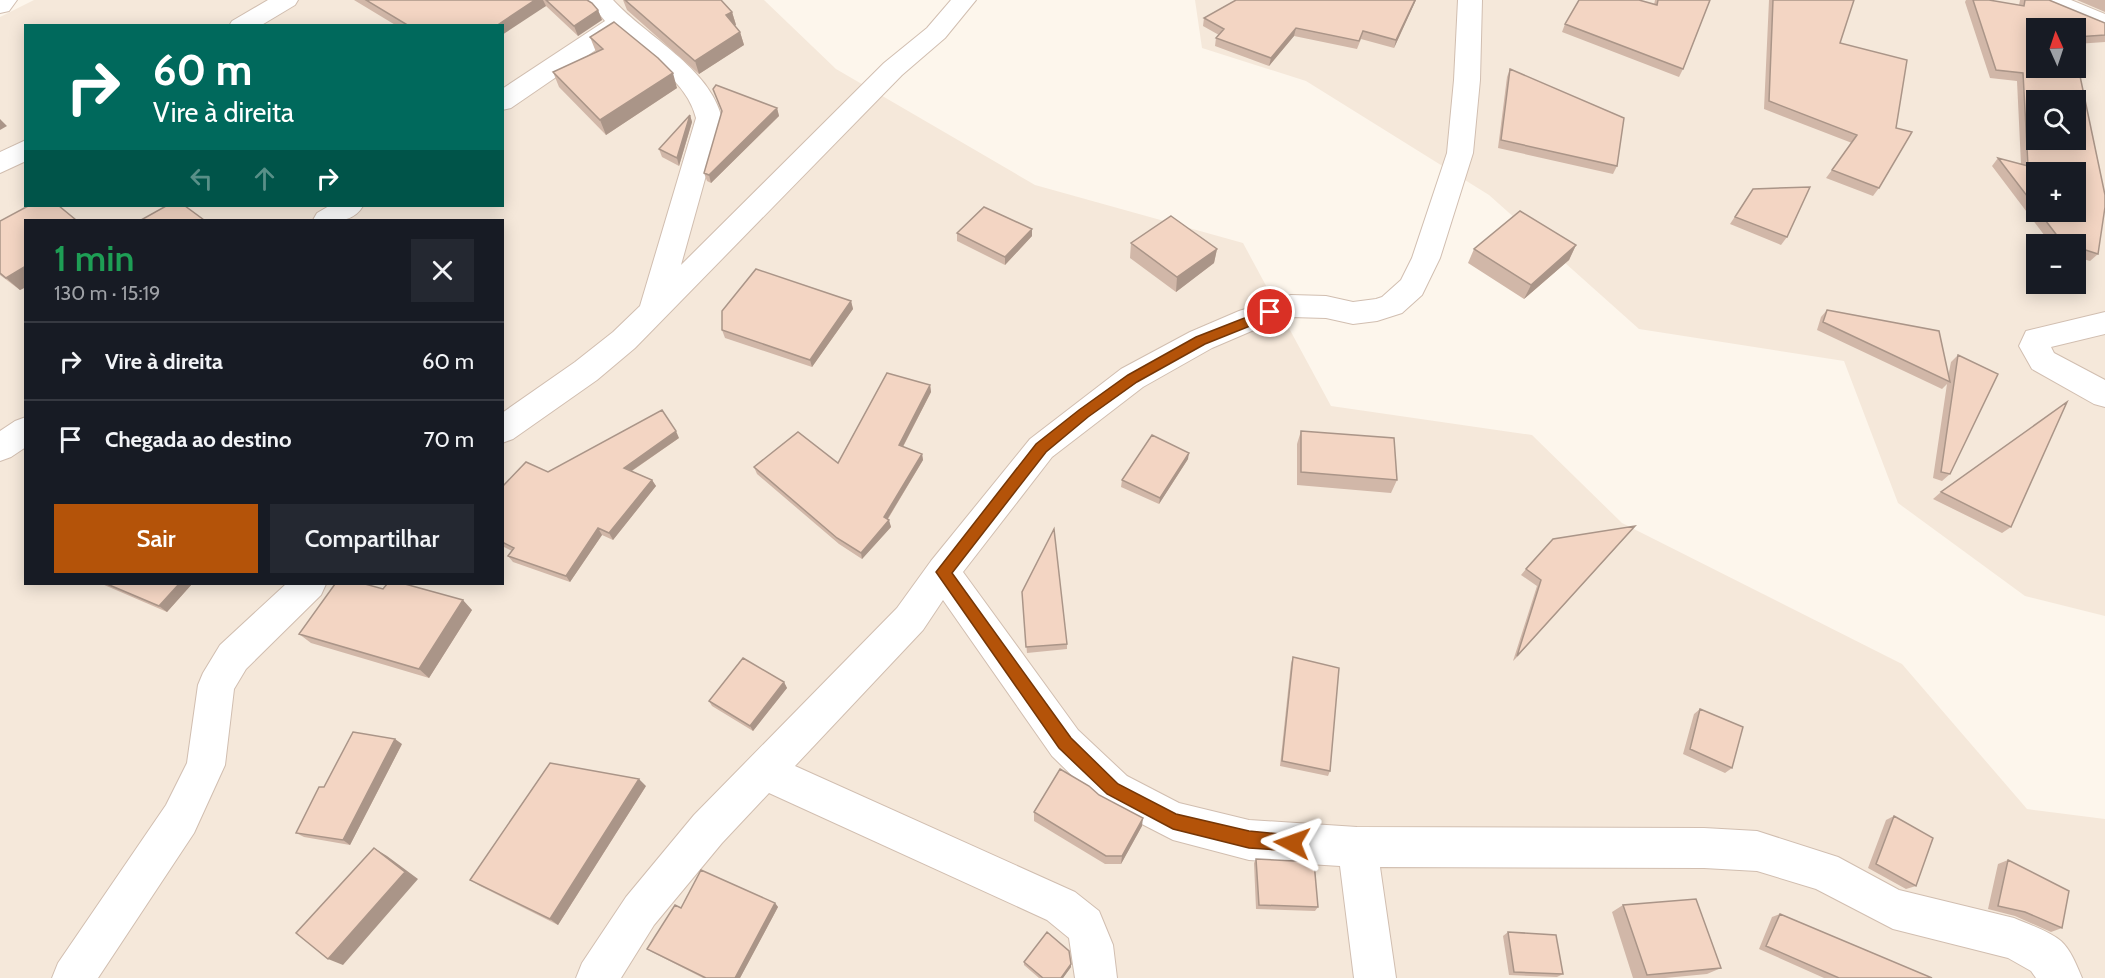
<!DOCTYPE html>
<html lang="pt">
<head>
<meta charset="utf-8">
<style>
  body { margin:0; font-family:Cabin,sans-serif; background:#242831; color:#f1f3f6; height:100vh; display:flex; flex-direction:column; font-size:22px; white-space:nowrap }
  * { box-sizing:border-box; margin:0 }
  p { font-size:20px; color:#9ea1a6 }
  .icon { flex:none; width:33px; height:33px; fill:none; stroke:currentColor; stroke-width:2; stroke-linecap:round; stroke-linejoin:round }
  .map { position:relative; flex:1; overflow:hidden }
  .side { position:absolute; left:24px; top:219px; width:480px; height:366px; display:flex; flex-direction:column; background:#171b24; border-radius:0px; box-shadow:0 3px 15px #0003 }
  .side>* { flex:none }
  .hud { position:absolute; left:24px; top:24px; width:480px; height:183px; border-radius:0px; box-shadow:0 3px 15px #0003; background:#00695c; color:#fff; overflow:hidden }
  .needle { width:39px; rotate:357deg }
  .controls { position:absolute; left:2026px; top:18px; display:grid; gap:12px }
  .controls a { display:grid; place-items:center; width:60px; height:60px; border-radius:0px; background:#171b24; box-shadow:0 3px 15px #0003; font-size:30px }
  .pin { position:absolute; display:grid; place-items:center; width:51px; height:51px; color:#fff; margin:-26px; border:3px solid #fff; border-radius:50%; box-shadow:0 2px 6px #0007 }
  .me { position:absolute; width:66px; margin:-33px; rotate:274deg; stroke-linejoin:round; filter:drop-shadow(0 0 4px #0008) }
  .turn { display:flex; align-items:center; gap:21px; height:126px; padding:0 30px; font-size:27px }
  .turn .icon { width:78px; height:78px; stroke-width:2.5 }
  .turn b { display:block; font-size:42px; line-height:51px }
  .lanes { display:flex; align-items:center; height:57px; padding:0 30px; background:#0003; justify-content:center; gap:30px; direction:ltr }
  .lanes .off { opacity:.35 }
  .round { display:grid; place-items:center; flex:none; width:63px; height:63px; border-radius:0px; background:#242831 }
  .summary { display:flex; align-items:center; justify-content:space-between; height:102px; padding:0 30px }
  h1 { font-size:36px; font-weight:600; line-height:45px; color:#1e9e55 }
  .primary-button { display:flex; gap:12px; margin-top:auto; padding:12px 30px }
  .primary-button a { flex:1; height:69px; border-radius:0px; background:#b45309; color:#fff; font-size:24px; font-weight:600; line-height:69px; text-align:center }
  .primary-button a+a { background:#242831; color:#f1f3f6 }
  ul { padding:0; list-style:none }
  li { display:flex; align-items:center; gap:18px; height:78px; padding:0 30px; border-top:2px solid #363941 }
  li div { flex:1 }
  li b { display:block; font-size:22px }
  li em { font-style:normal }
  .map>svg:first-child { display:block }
</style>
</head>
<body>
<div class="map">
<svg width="2105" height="978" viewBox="0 0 2105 978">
  <rect width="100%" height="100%" fill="#fdf6ec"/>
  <path fill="#f5e8da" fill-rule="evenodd" d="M34,0h730l72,69 199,116 208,58 88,163 201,29 90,88 280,141 125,145 78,10v159h-2105v-961zM26,26h476v180h-476zM26,220h476v364h-476z
    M1195,0h910v616l-80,-20 -127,-93 -54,-142 -205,-32 -150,-134 -183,-114 -104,-33zM2037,28h39v40h-39zM2037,100h39v40h-39zM2037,172h39v40h-39zM2037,244h39v40h-39z"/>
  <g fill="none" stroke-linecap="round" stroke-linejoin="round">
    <g stroke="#d1beb0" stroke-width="2">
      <path id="street" d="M0,0h17l-8,11 -9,2z
        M268,0h30l-3,5 -35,21h-31l3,-5z
        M588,0h25c35,38 96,67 109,118l-41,147 203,-202 43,-35 24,-28h25l-31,38 -43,37 -267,273 -38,32 -84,59 -11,4v-30l73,-51 38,-30 27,-26 56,-188c-9,-37 -49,-60 -77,-84l-108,74 -9,2v-21l103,-68z
        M1458,0h24l-2,80 -7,73 -33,105 -18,37 -20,18 -25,8 -24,3 -27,-6 -35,-1 -30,10 -49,21 -69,39 -91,70 -89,115 115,158 49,46 52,27 70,17 108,7 347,1 53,3 81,26 61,33 115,28c14,6 35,13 47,23 10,9 16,25 21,37h-46l-5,-7 -23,-13 -115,-29 -77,-40 -59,-18 -53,-3 -324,-1 16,111h-42l-14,-112 -91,-6 -76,-20 -74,-38 -47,-46 -109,-156 -20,30 -128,136 280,126 24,19 14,34 4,33h-42l-6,-40 -22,-18 -278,-127 -47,50 -68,82 -33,53h-45l6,-15 44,-66 68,-82 203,-207 34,-47 99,-122 91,-70 69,-37 49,-21 52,-16 35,1 27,6 23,-3 6,-2 19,-17 11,-22 35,-105 7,-73z
        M2038,0h33l34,14v17l-64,-26z
        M26,140v21l-26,12v-21z
        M329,206h34c-11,19 -31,14 -50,14l4,-7z
        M2105,312v22l-54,13 3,6 51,27v27l-11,-3 -62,-35 -13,-23 7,-15z
        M26,417v30l-15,10 -11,4v-30l15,-10z
        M286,584h40l-5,11 -75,74 -12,20 -9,76 -31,68 -96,145h-46l6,-15 108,-158 21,-42 11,-78 5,-12 17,-28z"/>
    </g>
    <use href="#street" fill="#fff" fill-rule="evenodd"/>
  </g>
  <path fill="#d1b7a8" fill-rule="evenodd" d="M354,0h233l11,10 4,10 -24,16 -32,-30 -44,20h-105z
    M623,0h98l11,12 4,13h-1l5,7 4,13 -45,29 -72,-64z
    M1416,0l-22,48 -33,-9 -4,10 -63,-13 -25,30 -54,-20 1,-8 3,-3 -16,-9 1,-8z
    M1655,0h55l-27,69 -4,8 -117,-45 3,-8 89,-19z
    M1769,0h85l-14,43 39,145 -6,8 -47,-18 26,-35 -88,-34z
    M1966,0h23l30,5 1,-5h29l56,23v19l-29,2v-16h-39l61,226 -8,7 -14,-4v-13h-25l-59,-78 6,-8 23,6 -4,-83 -27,-3 -25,-76zM2037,172l39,40h-39z
    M2077,0h28v12z
    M590,37l87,51 -71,47 -47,-48 -6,-15 43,-20z
    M1510,69l107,97 -4,8 -115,-26 9,-71z
    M713,89l64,19 2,8 -68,67 -4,-2 -3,-8 18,-61z
    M690,115l2,7 -13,44 -17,-9 -3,-8z
    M1753,189l34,48 -6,8 -51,-21z
    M26,220v67l-6,3 -20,-15v-54z
    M1032,229v7l-27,29 -48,-24v-8z
    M1131,243l86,6 -3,14 -38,29 -46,-34z
    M1576,245l-7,15 -45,39 -56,-36 6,-14z
    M851,301l2,8 -41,58 -87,-29 -3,-8z
    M1827,310l121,67 3,-15 7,-7 -8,119 -8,7 -9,-3 14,-94 -5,5 -125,-59 4,-13z
    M930,385l1,7 -28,55 19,7 1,6 -35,59 3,8 -29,32 -23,-15 -82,-70 -3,-7 84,-4z
    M1301,431l96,49 -6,13 -94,-8v-41z
    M679,438l-47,33 20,9 4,6 -43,54 -11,-5 -32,47 -57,-20 -5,-6 4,-5 -10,-5v-59l46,-15z
    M1188,459l-29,45 -38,-17 1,-7z
    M1941,492l70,35 -9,6 -69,-34z
    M1635,526l-5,6 -117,129 24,-75 -16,-11 5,-6z
    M102,584h90l-25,28z
    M383,589l89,21 -43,68 -118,-35 -12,-9z
    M1022,592l45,52v5l-40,4z
    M1293,657l37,114 -2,5 -48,-10 11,-103z
    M784,682l3,6 -34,43 -41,-25 -3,-5z
    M1700,709l32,59 -7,5 -42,-19 11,-40z
    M402,744l-52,101 -46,-8 -8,-4z
    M646,786l-88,139 -78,-39 -10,-6z
    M1099,795l43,31 -21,38h-16l-71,-43v-9z
    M1894,816l22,70 -10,3 -38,-21 18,-48z
    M1256,859l62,48 -3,4 -59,-2 -2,-46z
    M2008,860l54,68 -11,4 -36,-16 -27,-7 10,-45z
    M775,903l3,4 -38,71h-37l-51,-26 -5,-3 34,-41z
    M1623,905l98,63 -14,6 -42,4h-32l-21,-66z
    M1780,914l152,64h-108l-65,-29 13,-32z
    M1508,932l55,42 -6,3 -48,-2 -6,-39z
    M1024,962l47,5 -8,11h-24l-15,-13z"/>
  <path fill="#aa9588" d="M535,0h8l3,6 -44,29v-9h-6z
    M1415,0h1l-22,48 2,-8z
    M598,10l4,10 -24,16 -4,-10z
    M732,12l4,13 -7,3 -3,-13z
    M1296,28l-2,8 -25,30 2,-8z
    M740,32l4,13 -45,29 -4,-13z
    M673,73l4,15 -71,47 -6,-15z
    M777,108l2,8 -68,67 -2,-8z
    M690,115l2,7 -13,44 -2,-8z
    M0,119l7,7 -7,4z
    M1032,229v7l-27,29v-8z
    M1576,245l-7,15 -45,39 7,-14z
    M1217,249l-3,14 -38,29 1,-15z
    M26,266v21l-6,3 -14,-12z
    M851,301l2,8 -41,58 -2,-7z
    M930,385l1,7 -31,60 -1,-7z
    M676,431l3,7 -52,36 -3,-6z
    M1189,453l-1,6 -29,45 1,-6z
    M922,454l1,6 -38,63 -1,-6z
    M652,480l4,6 -43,54 -4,-7z
    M889,520l2,7 -29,32 -1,-6z
    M1635,526l-5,6 -117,129 4,-5z
    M598,528l4,7 -32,47 -4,-6z
    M179,584h13l-25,28 -8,-6z
    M463,600l9,10 -43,68 -10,-9z
    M784,682l3,6 -34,43 -3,-5z
    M395,739l7,5 -52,101 -7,-5z
    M639,779l7,7 -88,139 -8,-6z
    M1143,818l-1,8 -21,38 1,-8z
    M374,848l13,8 31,23 -75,86 -15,-6z
    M775,903l3,4 -38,71h-5z
    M1071,964v3l-8,11h-2z"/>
  <path fill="#f3d5c3" stroke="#aa9588" stroke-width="1.5" fill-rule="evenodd" d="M366,0h169l-39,26h-87z
    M546,0h41l5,3 6,7 -24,16z
    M625,0h96l11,12 -6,3 14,17 -45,29z
    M1236,0h179l-19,40 -33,-9 -4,10 -63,-13 -25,30 -55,-20 8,-9 -20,-11z
    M1579,0h60l18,5 1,-5h52l-27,69 -118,-45z
    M1773,0h81l-14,43 67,17 -11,68 16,4 -33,56 -47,-18 25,-35 -88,-34z
    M1973,0h16l35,6 1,-6h24l56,23v12l-29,2v-9h-39v40h39v-11l29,138v12l-7,47 -22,-7v-3h-7l-7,-2 -23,-30h37v-40h-39v37l-39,-51 30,8 -5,-93 -27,-3zM2037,100h39v40h-39z
    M614,22l44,36 15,15 -73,47 -47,-48 50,-23 -13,-12z
    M1510,69l114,49 -7,48 -116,-26z
    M716,85l61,23 -68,67 -5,-2 18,-62 -9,-22z
    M690,115l-13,43 -18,-9z
    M1810,187l-23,50 -52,-20 18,-28z
    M28,206h31l17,14h-50v46l-20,12 -6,-5v-52z
    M166,206h19l19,14h-63z
    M984,207l48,22 -27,28 -48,-24z
    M1520,211l56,34 -45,40 -57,-36z
    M1171,216l46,33 -40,28 -46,-34z
    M756,269l95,32 -41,59 -88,-30v-19z
    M1827,310l112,21 11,51 -127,-60z
    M1958,355l40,19 -48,100 -9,-2z
    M887,373l43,12 -31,60 23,9 -38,63 5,3 -28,33 -24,-15 -83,-71 44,-35 40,31z
    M2067,402l-56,125 -70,-35z
    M662,410l14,21 -52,37 28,12 -43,53 -11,-5 -32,48 -58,-20 6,-8 -12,-6v-55l24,-25 22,10z
    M1301,431l93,7 3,42 -96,-8z
    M1152,435l37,18 -29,45 -38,-18z
    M1635,526l-118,130 24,-76 -15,-11 27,-30z
    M1054,529l13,115 -41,3 -4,-55z
    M107,584h72l-20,22z
    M335,584h30l18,5 4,-5h18l58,16 -44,69 -120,-35z
    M1293,657l46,11 -9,103 -48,-10z
    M743,658l41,24 -34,44 -41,-25z
    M1700,709l43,18 -11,41 -42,-19z
    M353,732l42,7 -52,101 -47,-7 23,-46h5z
    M550,763l89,16 -89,140 -80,-39z
    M1060,769l29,17 10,9 44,23 -21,38h-16l-72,-44z
    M1894,816l39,22 -17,48 -40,-22z
    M374,848l31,24 -77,87 -32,-26z
    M1256,859l58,3 4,45 -59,-2z
    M2008,860l61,31 -7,37 -37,-16 -27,-6z
    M701,870l74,33 -40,75h-29l-59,-29 28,-44 6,3z
    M1696,899l25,69 -74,7 -24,-70z
    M1780,914l152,64h-93l-73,-32z
    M1047,932l22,19 2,13 -10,14h-18l-19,-16z
    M1508,932l48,3 7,39 -49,-2z"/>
  <path fill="#b45309" stroke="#753606" stroke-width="1.5" d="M1270,308l5,1 2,3 -2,4 -70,28 -68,38 -49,35 -42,35 -94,121 119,165 47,46 58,30 73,17 43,4 6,2 3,6 -3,5 -6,3 -43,-3 -76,-19 -66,-35 -48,-46 -123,-176 100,-128 43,-34 49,-35 68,-38z"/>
</svg>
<div class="controls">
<a><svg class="needle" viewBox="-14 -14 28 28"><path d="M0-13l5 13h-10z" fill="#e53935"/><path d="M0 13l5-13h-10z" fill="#9ea1a6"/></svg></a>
<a><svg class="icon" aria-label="search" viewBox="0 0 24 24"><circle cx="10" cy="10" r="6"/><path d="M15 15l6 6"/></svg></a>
<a>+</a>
<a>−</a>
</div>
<div class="pin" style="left:1270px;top:312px;background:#d93025"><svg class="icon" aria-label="arrive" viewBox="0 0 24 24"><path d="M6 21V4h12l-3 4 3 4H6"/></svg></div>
<svg class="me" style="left:1292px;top:843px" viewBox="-20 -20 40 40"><path d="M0-17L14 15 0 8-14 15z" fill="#b45309" stroke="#fff" stroke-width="4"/></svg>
<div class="hud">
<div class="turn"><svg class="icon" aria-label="right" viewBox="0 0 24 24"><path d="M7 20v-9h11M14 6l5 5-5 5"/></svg><div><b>60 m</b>Vire à direita</div></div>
<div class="lanes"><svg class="icon off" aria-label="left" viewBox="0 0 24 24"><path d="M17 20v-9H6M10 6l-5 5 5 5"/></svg><svg class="icon off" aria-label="ahead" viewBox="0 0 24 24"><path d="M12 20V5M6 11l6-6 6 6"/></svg><svg class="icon" aria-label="right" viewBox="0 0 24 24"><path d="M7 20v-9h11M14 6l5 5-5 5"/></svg></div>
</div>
<section class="side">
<div class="summary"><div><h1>1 min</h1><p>130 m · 15:19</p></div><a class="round"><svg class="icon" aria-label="close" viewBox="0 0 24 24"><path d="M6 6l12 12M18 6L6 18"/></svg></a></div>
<ul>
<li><svg class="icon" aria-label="right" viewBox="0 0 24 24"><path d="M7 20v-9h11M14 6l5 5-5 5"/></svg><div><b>Vire à direita</b></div><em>60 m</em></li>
<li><svg class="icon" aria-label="arrive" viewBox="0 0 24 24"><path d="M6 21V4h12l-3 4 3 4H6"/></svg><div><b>Chegada ao destino</b></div><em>70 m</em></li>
</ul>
<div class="primary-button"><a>Sair</a><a>Compartilhar</a></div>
</section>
</div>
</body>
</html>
